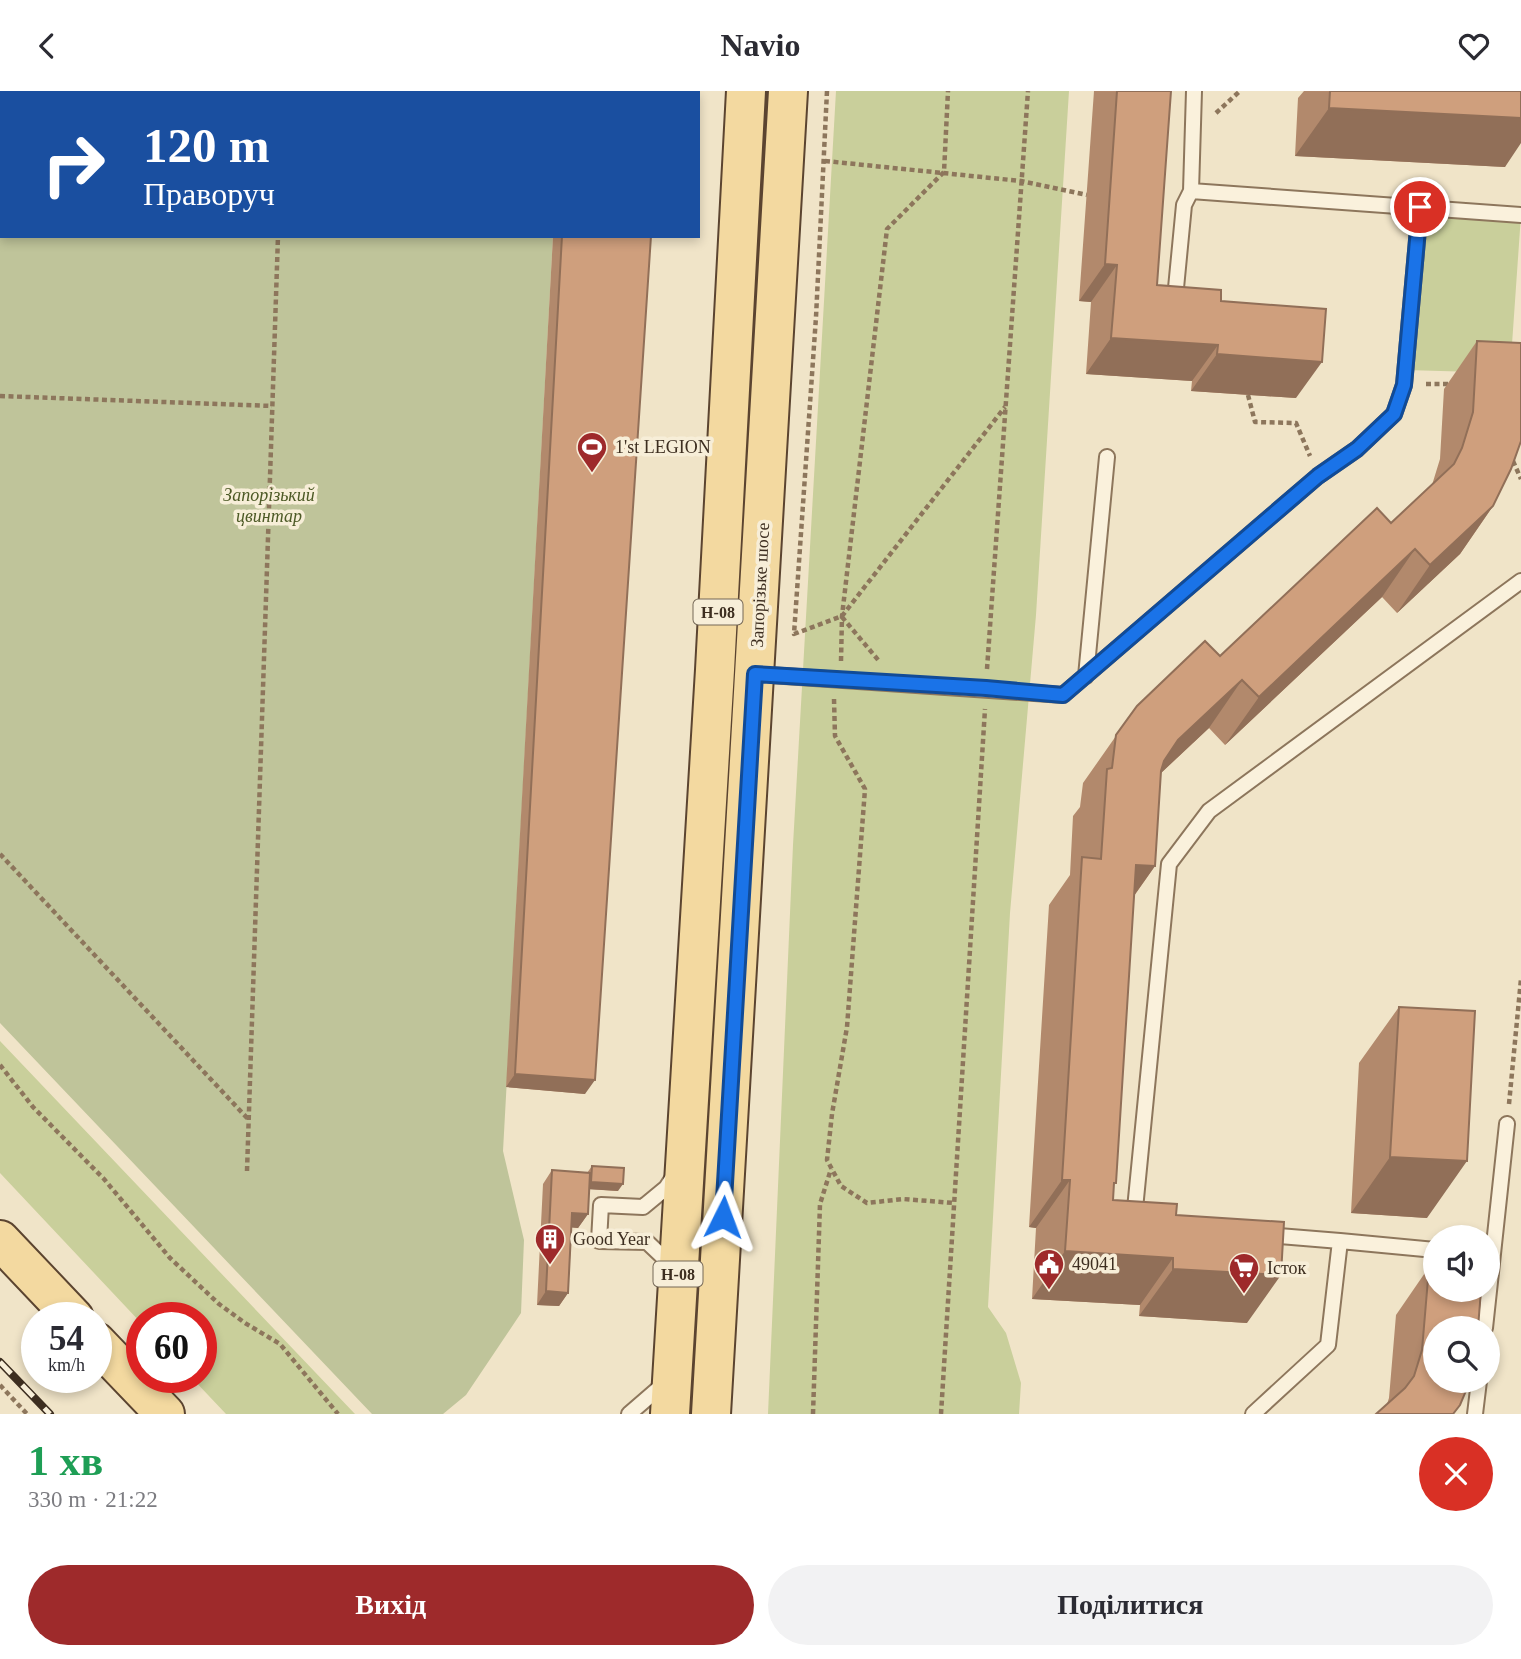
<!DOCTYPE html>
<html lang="uk">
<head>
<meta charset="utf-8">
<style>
  body { margin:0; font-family:"Times New Roman",serif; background:#f2f2f3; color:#2b2b33; height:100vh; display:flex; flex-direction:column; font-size:26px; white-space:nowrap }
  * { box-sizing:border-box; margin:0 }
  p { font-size:23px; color:#7c7c81 }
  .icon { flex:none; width:38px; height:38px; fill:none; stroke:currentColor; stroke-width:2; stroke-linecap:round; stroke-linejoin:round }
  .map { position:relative; height:1323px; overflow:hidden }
  .sheet { display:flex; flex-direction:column; background:#fff; flex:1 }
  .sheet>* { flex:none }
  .banner { position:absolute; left:0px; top:0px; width:700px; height:147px; box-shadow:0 4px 10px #0003; background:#1a4fa0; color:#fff; overflow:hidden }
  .tools { position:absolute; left:1423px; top:1134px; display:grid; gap:14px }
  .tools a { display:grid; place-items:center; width:77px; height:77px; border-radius:50%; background:#fff; box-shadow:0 4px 10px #0003; font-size:35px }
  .speed { position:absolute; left:21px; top:1211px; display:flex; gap:14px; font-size:35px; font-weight:700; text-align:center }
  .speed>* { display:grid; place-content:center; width:91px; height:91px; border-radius:50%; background:#fff; box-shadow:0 4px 10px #0003; line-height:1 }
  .speed small { font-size:18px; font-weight:400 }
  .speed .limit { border:10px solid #d22; background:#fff; color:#111 }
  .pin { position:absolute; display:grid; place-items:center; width:60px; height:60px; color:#fff; margin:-30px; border:4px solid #fff; border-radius:50%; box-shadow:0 2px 7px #0007 }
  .me { position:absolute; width:77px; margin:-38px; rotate:3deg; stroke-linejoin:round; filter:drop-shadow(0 0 5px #0008) }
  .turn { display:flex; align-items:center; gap:24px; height:147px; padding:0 28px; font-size:32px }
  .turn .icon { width:91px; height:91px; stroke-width:2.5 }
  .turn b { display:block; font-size:49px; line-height:60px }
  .round { display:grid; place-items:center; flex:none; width:74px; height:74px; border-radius:37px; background:#f2f2f3 }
  .headline { display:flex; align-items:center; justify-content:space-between; height:119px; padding:0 28px }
  h1 { font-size:42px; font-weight:800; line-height:52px; color:#1e9e55 }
  .cta { display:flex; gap:14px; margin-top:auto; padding:14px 28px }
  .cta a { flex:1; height:80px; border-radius:42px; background:#9e2a2b; color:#fff; font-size:28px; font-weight:800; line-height:80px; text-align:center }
  .cta a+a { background:#f2f2f3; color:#2b2b33 }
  header { display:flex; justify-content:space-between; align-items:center; height:91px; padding:0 28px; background:#fff; font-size:32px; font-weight:800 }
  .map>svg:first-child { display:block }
</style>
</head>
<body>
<header><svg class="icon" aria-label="back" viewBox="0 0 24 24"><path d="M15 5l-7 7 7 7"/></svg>Navio<svg class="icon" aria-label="heart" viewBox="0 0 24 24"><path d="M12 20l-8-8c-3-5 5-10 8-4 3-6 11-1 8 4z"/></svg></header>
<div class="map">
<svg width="1521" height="1323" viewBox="0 0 1521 1323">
  <rect width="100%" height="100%" fill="#f0e4c8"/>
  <path fill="#c9cf9b" d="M836,0h233l-33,524 -26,298 -22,394 18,26 15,50 -2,31h-251l25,-569z
    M1420,116l101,8 -11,158 -104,-3z
    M0,950l355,373h-129l-35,-37h10v-59h-59v6l-142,-151z"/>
  <path fill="#bfc49a" d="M0,0h561l-559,2v143h551l-50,915 21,89 -3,73 -55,82 -23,19h-71l-372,-391z"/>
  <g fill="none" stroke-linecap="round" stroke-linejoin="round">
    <g stroke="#8d765c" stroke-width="18">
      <path id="service" d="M1194,0l-3,100 330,24
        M1176,197l8,-83 7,-14
        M755,583l308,21 255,-219 39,-27 37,-35 10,-29 16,-178
        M1086,585l21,-219
        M1134,1128l35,-355 40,-53 312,-230
        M1267,1144l73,6
        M671,1180l-5,-11 -19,-18 -48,-1 2,-36 42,2 23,-19 9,-14
        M1485,1237l22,-204
        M629,1323l37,-32
        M1253,1323l75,-69 12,-104 95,9
        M1475,1323l4,-33"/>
    </g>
    <g stroke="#5b4430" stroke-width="42">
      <path id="primary" d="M0,1149l74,78
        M96,1251l69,72
        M670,1323l45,-744 31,-579
        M711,1323l77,-1323"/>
    </g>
    <path stroke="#8d765c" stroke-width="4.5" stroke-dasharray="5 3.5" stroke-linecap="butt" d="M827,0l-11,226 -22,317 48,-18 163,-209
      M283,2v-2
      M1216,22l24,-22
      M825,70l196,20 66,14
      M1426,293h26
      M1248,304l7,27 41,1 14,33
      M0,305l272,10
      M1513,370l8,18
      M842,526l37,44
      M841,570l1,-45 45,-387 57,-57 4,-81
      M987,578l41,-578
      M834,608l1,37 30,53 -18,238 -15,87 -5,46 14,26 26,17 36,-4 51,4
      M0,763l248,265
      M0,974l33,42 71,72 66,79 49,46 26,19 35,21 58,70
      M1509,1013l12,-125
      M247,1080l31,-935
      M0,1294l27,29
      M813,1323l7,-210 11,-35
      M941,1323l44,-705"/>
    <use href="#service" stroke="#faf1dc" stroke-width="14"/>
    <use href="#primary" stroke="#f3d9a0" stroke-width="38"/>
    <g stroke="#3d2e20" stroke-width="8">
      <path id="rail" d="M0,1271l50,52"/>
    </g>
    <use href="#rail" stroke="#f7eed8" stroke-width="5" stroke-dasharray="16" stroke-linecap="butt"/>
  </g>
  <path fill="#b2896c" d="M1094,0h77l-14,194 64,16 75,97 -105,-7 1,-10 -106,-7 5,-72 -12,-1z
    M1304,0h217l-16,76 -210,-11 3,-58z
    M553,145h98l-66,858 -79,-7z
    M1477,250l16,165 -33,48 -63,59 -15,-16 -157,148 -16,-17 -48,45 -6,93 -21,30 -21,304 63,15 71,108 -108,-7 1,-11 -108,-6 4,-71 -7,-1 20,-322 21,-30 3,-59 7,-9 3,-24 54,-77 83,-50 171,-133 41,-38 8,-26 4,-70z
    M1399,916l28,211 -76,-5 8,-150z
    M592,1075l26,25 -29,-2 -1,25 -10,14 -6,-1 -4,66 -9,13 -22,-1 6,-121 9,-14 35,3z
    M1429,1176l24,147 -66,-10 2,-6 7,-83z"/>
  <path fill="#916f58" d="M1329,17l192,10v25l-16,24 -210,-11z
    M1105,173l12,1 -26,37 -12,-1z
    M1111,247l107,7 -26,36 -106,-7z
    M1217,263l105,8 -26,36 -105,-7z
    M1493,415l-33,48 -63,59 33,-48z
    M1415,458l-33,48 -157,148 34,-48z
    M1242,589l-33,48 -64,60 33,-48z
    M1136,774l19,1 -34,48z
    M515,983l80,6 -10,14 -79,-7z
    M1390,1066l77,4 -40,57 -76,-5z
    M1062,1089h8l-34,48 -7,-1z
    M591,1091l32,2 -5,7 -32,-2z
    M572,1122l16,1 -10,14 -15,-1z
    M1065,1160l108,7 -33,47 -108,-6z
    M1173,1178l108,6 -34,48 -108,-7z
    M546,1200l22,2 -9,13 -22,-1z"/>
  <path fill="#cf9f7d" stroke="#916f58" stroke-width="2" d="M570,0h91v2h-91z
    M1117,0h54l-14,194 64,5v11l105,8 -4,53 -105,-8 1,-9 -107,-7 6,-73 -12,-1z
    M1330,0h191v27l-192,-10z
    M562,145h89l-56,844 -80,-6z
    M1477,250l44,2v98l-10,28 -18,37 -63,59 -15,-16 -156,148 -17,-17 -64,60 -14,21 -3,10 -6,95 -19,-1 -20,318h-2l-1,17 64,4 -1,11 108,7 -3,53 -108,-6v-11l-108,-7 5,-71h-8l20,-323 19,2 6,-90 5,-1 4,-33 21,-29 68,-65 15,15 157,-148 14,15 63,-59 8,-16 11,-36z
    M1399,916l76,4 -8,150 -77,-4z
    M592,1075l32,2 -1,16 -32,-2z
    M552,1079l38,3 -2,41 -16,-1 -4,80 -22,-2z
    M1429,1176h6v23h46l-3,38h-43v53h35l-2,5 -8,19 -7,9h-77l29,-26 9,-12 8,-26z"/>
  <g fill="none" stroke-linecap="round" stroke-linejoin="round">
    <g stroke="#114b97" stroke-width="18">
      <path id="route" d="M723,1126l32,-543 231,14 77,7 255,-219 39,-27 37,-35 10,-29 16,-178"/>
    </g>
    <use href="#route" stroke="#1a73e8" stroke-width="12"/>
  </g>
  <defs>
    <g id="stadium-pin" transform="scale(1.575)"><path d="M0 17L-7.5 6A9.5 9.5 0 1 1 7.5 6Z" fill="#9e2a2b" stroke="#f7eed8"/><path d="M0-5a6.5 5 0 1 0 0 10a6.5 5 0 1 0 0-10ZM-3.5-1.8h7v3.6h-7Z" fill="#fff"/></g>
    <g id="building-pin" transform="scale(1.575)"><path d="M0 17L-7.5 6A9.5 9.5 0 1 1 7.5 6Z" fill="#9e2a2b" stroke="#f7eed8"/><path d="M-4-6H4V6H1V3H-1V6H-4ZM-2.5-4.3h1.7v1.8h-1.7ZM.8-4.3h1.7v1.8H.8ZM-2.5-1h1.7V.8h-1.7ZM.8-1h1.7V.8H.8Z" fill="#fff"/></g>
    <g id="civic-pin" transform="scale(1.575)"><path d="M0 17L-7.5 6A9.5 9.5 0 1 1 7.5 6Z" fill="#9e2a2b" stroke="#f7eed8"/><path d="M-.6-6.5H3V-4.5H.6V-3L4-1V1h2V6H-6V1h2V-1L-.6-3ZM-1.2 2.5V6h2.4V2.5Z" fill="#fff"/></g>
    <g id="supermarket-pin" transform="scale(1.575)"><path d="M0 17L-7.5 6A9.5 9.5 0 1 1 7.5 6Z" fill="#9e2a2b" stroke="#f7eed8"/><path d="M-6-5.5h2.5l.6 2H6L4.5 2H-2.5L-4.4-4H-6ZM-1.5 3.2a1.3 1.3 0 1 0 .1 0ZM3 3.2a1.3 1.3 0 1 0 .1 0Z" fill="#fff"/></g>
  </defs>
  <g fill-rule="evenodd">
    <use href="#stadium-pin" x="592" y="356"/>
    <use href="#building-pin" x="550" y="1148"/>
    <use href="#civic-pin" x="1049" y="1173"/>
    <use href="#supermarket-pin" x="1244" y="1177"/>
  </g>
  <g text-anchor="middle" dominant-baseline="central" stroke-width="7" stroke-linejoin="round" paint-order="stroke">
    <g fill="#f7eed8" stroke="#756857" stroke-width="2">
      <rect x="693.5" y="508.5" width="49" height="25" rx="5"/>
      <rect x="653.5" y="1170.5" width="49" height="25" rx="5"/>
    </g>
    <g font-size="16" font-weight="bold" fill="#3d2e20">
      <text x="718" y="521">Н-08</text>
      <text x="678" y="1183">Н-08</text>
    </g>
    <g font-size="18" fill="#3d2e20" stroke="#f7eed8" text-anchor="start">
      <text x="615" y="356">1'st LEGION</text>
      <text x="573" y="1148">Good Year</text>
      <text x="1072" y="1173">49041</text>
      <text x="1267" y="1177">Істок</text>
    </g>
    <g font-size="18" font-style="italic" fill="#4d5a26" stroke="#f7eed8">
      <text x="269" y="404">Запорізький<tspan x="269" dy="21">цвинтар</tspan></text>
    </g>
    <g font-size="18" fill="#3d2e20" stroke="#f7eed8">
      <text transform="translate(760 494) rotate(-87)">Запорізьке шосе</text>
    </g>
  </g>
</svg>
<div class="tools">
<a><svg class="icon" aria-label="sound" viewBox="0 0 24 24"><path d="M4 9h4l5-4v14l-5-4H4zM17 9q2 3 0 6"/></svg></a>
<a><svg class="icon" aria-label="search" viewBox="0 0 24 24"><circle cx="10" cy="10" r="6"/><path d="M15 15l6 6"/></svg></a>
</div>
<div class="speed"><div>54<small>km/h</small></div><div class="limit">60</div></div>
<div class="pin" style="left:1420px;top:116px;background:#d93025"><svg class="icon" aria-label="arrive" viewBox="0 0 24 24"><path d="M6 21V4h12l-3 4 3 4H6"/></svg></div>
<svg class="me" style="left:723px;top:1126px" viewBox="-20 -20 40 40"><path d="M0-17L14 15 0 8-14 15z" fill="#1a73e8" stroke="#fff" stroke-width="4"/></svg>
<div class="banner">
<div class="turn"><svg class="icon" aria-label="right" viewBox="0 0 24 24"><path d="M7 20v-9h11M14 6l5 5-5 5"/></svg><div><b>120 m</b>Праворуч</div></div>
</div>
</div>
<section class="sheet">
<div class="headline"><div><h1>1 хв</h1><p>330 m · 21:22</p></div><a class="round" style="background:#d93025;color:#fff"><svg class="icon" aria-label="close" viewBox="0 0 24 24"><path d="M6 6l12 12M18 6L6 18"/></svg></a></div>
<div class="cta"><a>Вихід</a><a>Поділитися</a></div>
</section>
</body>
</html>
